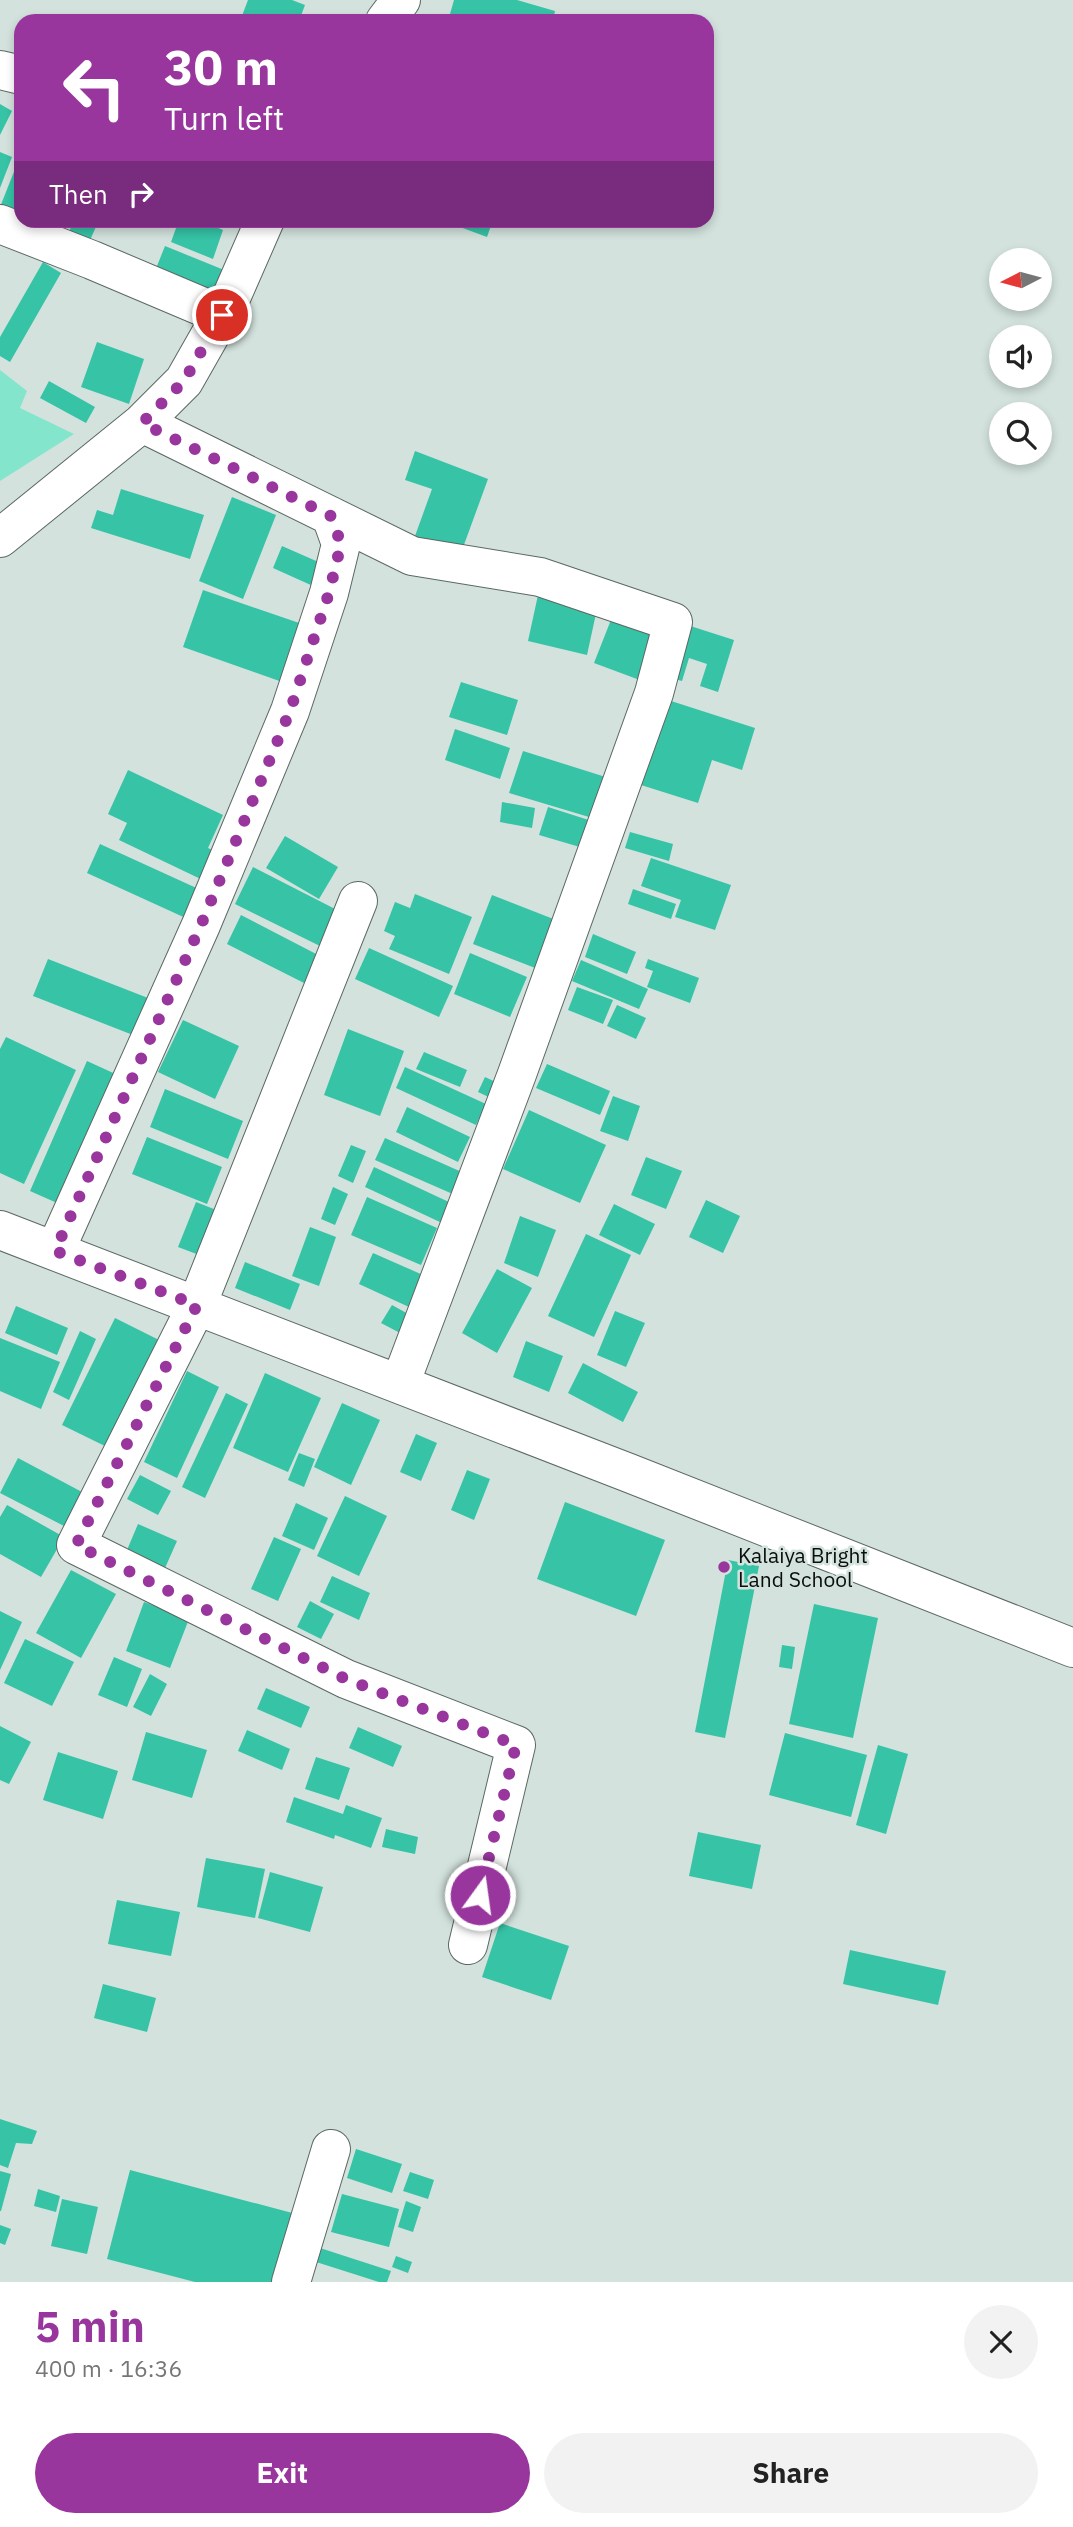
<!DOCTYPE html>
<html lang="en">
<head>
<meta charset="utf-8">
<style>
  body { margin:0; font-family:"IBM Plex Sans",sans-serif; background:#f2f2f2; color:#222; height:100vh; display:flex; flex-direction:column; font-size:26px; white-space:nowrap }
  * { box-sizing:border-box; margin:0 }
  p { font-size:23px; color:#767676 }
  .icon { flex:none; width:38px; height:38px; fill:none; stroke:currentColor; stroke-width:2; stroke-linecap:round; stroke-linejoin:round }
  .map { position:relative; height:2282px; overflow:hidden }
  .side { display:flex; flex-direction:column; background:#fff; flex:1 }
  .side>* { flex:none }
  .banner { position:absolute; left:14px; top:14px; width:700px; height:214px; border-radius:21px; box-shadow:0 4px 10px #0003; background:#98369e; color:#fff; overflow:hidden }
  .needle { width:46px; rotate:264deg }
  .tools { position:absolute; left:989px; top:248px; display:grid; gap:14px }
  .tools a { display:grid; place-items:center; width:63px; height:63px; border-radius:50%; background:#fff; box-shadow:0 4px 10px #0003; font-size:35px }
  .pin { position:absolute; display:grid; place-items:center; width:60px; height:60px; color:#fff; margin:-30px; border:4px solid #fff; border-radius:50%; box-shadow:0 2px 7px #0007 }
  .me { position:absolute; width:77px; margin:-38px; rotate:14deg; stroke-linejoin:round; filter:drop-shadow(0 0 5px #0008) }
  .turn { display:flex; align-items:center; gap:24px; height:147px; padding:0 35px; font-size:32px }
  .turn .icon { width:91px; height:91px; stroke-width:2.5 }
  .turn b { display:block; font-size:49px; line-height:60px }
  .then { display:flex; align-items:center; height:66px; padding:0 35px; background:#0003; gap:14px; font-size:26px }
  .round { display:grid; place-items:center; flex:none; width:74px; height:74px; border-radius:37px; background:#f2f2f2 }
  .headline { display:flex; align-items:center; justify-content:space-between; height:119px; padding:0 35px }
  h1 { font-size:42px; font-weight:700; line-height:52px; color:#98369e }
  .action { display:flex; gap:14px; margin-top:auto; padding:14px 35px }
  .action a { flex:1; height:80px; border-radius:42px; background:#98369e; color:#fff; font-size:28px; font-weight:700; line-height:80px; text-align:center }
  .action a+a { background:#f2f2f2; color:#222 }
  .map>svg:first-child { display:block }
</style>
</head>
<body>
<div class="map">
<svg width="1073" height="2282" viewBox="0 0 1073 2282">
  <rect width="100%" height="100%" fill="#d3e2dd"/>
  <path fill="#83e6cc" d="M0,370l27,21 -7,17 54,26 -74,47z"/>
  <path fill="#36c3a6" d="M248,0h44l13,5 -6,16h-59z
    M454,0h63l38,11 -2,10h-105z
    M0,104l12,7 -12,24z
    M0,152l12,5 -12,31z
    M21,154v66l-21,-13z
    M74,220h25l-16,36 -20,-10z
    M179,220h21l23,10 -10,29 -42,-17z
    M441,220h52l-6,17z
    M165,246l64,26 -12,30 -64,-26z
    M43,262l18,11 -51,89 -10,-6v-19z
    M97,342l47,17 -15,45 -48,-17z
    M49,381l46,26 -9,16 -46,-25z
    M415,451l73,28 -27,74 -46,-17 17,-47 -27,-9z
    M121,489l83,26 -14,44 -99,-31 6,-18 16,5z
    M232,497l44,18 -33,84 -44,-18z
    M282,546l41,18 -10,22 -40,-18z
    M203,590l102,35 -20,58 -102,-36z
    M538,595l59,14 -10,46 -59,-14z
    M616,607l49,19 -20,56 -51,-19z
    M681,623l53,17 -16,52 -18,-6 7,-22 -18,-6 -7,23 -18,-5z
    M461,682l57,18 -11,35 -58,-18z
    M668,700l87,28 -13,42 -30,-10 -14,43 -57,-18z
    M455,729l55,19 -10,31 -55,-19z
    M523,751l89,28 -13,41 -90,-27z
    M128,770l95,45 -15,33 15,7 -14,28 -90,-43 8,-17 -19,-9z
    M502,802l33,6 -3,20 -32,-6z
    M548,807l50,16 -8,27 -51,-15z
    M630,832l43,12 -4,17 -44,-13z
    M285,836l53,31 -19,32 -53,-31z
    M100,844l103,47 -13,29 -103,-47z
    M651,858l80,27 -16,45 -40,-13 6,-17 -40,-14z
    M253,867l86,44 -17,36 -87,-43z
    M633,889l43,15 -5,15 -43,-15z
    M415,894l57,23 -23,57 -60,-25 6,-13 -11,-5 11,-29 15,6z
    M492,895l69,27 -18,49 -70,-27z
    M241,915l79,41 -14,28 -79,-40z
    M593,934l43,18 -9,22 -42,-17z
    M369,948l84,38 -14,31 -84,-38z
    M470,953l57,24 -17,40 -56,-23z
    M48,959l100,39 -15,37 -100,-39z
    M648,959l51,19 -9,25 -43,-16 6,-16 -8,-3z
    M581,960l67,29 -9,20 -67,-28z
    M577,987l36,13 -10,24 -35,-14z
    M617,1005l29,13 -10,21 -29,-13z
    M183,1020l56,26 -24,53 -57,-27z
    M348,1029l56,22 -24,65 -56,-21z
    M6,1037l70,33 -52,114 -24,-11v-124z
    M424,1052l43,18 -7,17 -44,-18z
    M87,1061l35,16 -56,130 -36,-16z
    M547,1064l63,27 -10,24 -64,-27z
    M405,1067l81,37 -10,21 -80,-37z
    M485,1077l17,8 -7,15 -17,-8z
    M165,1089l78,32 -15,38 -78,-32z
    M613,1096l27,10 -12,35 -28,-10z
    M407,1107l63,30 -12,25 -62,-30z
    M529,1110l77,35 -26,58 -77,-34z
    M147,1137l75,30 -15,37 -75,-30z
    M385,1138l79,35 -9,22 -80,-35z
    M351,1145l15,6 -13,32 -15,-7z
    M646,1157l36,14 -16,38 -35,-14z
    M374,1167l77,36 -9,20 -77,-36z
    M333,1187l15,7 -13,31 -14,-6z
    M367,1197l70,31 -16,37 -70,-30z
    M706,1200l34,16 -17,37 -34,-16z
    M196,1202l28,11 -17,45 -29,-11z
    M614,1204l41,20 -15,31 -41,-20z
    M520,1216l36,14 -18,47 -34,-14z
    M310,1227l26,10 -17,49 -27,-10z
    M586,1234l45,21 -37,82 -46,-21z
    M373,1253l50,22 -14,32 -50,-23z
    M245,1262l55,22 -10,26 -55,-22z
    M497,1269l35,19 -35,65 -35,-20z
    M392,1305l18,10 -10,18 -19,-10z
    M16,1306l52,22 -11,27 -52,-22z
    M615,1311l30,12 -19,44 -29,-12z
    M115,1318l48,24 -52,107 -49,-24z
    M80,1331l16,8 -27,61 -16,-8z
    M0,1338l60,24 -19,47 -41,-18z
    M526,1341l37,15 -14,36 -36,-15z
    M583,1363l55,29 -15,30 -55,-29z
    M187,1371l32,16 -42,91 -33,-16z
    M265,1373l56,25 -33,74 -55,-24z
    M226,1393l22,11 -43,94 -23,-11z
    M342,1403l38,17 -29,65 -37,-18z
    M416,1434l21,9 -16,38 -21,-9z
    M299,1453l16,6 -11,28 -16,-7z
    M18,1458l64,34 -18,34 -64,-33z
    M467,1470l23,9 -16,41 -23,-10z
    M140,1475l31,16 -13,24 -31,-16z
    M345,1496l42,20 -28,60 -42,-20z
    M565,1502l100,38 -29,76 -99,-37z
    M296,1503l32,15 -14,32 -32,-14z
    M7,1505l57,32 -23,40 -41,-23v-37z
    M138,1524l39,17 -12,27 -38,-18z
    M274,1537l27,12 -23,52 -27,-12z
    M728,1560l31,6 -34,172 -30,-6z
    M71,1570l45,24 -35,64 -45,-25z
    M332,1576l38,17 -11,27 -39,-18z
    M310,1601l24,13 -13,25 -24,-12z
    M144,1602l45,17 -19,49 -44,-17z
    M814,1604l64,14 -25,120 -64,-14z
    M0,1611l22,11 -22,48z
    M25,1639l49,23 -22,44 -48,-23z
    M782,1645l13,2 -3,22 -13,-2z
    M114,1657l28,12 -15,38 -29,-12z
    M150,1674l17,10 -16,32 -18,-9z
    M266,1688l44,19 -9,21 -44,-19z
    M0,1726l31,16 -22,42 -9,-4z
    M358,1727l44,19 -9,21 -44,-19z
    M247,1730l43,19 -8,21 -44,-19z
    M146,1732l61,18 -15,48 -60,-18z
    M785,1733l82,22 -16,62 -82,-22z
    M878,1745l30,9 -22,80 -30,-9z
    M58,1752l60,19 -15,48 -60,-19z
    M316,1757l34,11 -11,32 -34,-11z
    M294,1797l49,17 3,-9 36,13 -11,30 -36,-13 -1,4 -48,-17z
    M386,1829l32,8 -3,17 -33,-7z
    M698,1832l63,13 -9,44 -63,-13z
    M206,1858l59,11 -10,49 -58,-11z
    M270,1872l53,15 -13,45 -52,-14z
    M117,1900l63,12 -9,44 -63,-12z
    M500,1923l69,23 -18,54 -69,-23z
    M850,1950l96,21 -8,34 -95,-21z
    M103,1984l53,14 -9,34 -53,-14z
    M0,2119l37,12 -5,13 -16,-1 -8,25 -8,-3z
    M356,2149l46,15 -10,29 -45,-15z
    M130,2170l166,44 -17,68h-84l-88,-23z
    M0,2171l11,3 -10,37h-1z
    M410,2172l24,8 -6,19 -25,-8z
    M38,2189l22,7 -4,16 -22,-6z
    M342,2194l57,15 -10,38 -58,-15z
    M62,2199l36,8 -11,47 -36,-8z
    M406,2201l15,6 -8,25 -15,-5z
    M0,2225l11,4 -6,16 -5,-2z
    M317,2247l74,24 -4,11h-8l-66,-21z
    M396,2256l16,6 -4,11 -16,-6z"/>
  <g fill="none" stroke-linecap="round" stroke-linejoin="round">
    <g stroke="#5b6864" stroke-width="40">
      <path id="minor" d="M385,21l16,-21
        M0,70l21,5
        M0,224l92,36 130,55
        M142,423l270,133 128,21 133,45 -19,71 -137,381 -117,310
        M0,538l142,-115 42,-42 46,-81 35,-80
        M358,901l-161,404 -121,240 270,134 170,66 -48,200
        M0,1230l629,243 444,175
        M55,1251l146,-326 89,-214 39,-118 12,-49 -10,-28
        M291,2282l40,-133"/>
    </g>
    <use href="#minor" stroke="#fff" stroke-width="38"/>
  </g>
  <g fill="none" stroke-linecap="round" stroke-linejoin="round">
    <path stroke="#98369e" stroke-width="12" stroke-dasharray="0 21.6" d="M222,315l-38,66 -42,42 189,93 10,28 -12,49 -39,118 -89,214 -146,326 142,54 -121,240 270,134 170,66 -36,150"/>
  </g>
  <circle fill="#98369e" stroke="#d3e2dd" stroke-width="2.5" cx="724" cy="1567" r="7"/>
  <g text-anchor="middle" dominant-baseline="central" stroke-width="5" stroke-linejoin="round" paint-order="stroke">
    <g font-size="21" fill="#090e0c" stroke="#d3e2dd" text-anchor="start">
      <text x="738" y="1555">Kalaiya Bright<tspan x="738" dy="24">Land School</tspan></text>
    </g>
  </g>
</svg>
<div class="tools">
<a><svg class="needle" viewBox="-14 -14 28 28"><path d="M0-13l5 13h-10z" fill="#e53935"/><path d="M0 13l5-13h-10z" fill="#767676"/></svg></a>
<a><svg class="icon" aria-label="sound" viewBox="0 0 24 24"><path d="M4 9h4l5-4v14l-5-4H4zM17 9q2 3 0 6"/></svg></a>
<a><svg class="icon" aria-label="search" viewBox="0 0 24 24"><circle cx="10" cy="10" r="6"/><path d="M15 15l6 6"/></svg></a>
</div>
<div class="pin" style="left:222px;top:315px;background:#d93025"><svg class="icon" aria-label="arrive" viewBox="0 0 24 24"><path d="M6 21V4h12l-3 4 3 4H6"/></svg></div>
<svg class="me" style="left:480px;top:1895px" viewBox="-20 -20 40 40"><circle r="17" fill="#98369e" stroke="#fff" stroke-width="3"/><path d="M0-11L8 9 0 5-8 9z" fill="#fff"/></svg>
<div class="banner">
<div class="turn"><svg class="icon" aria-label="left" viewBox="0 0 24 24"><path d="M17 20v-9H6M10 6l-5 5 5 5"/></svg><div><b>30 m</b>Turn left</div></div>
<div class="then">Then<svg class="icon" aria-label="right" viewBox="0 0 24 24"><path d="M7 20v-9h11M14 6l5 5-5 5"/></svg></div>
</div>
</div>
<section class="side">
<div class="headline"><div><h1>5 min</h1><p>400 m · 16:36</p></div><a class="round"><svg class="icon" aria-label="close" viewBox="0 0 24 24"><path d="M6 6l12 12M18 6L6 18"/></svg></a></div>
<div class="action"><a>Exit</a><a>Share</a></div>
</section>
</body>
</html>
